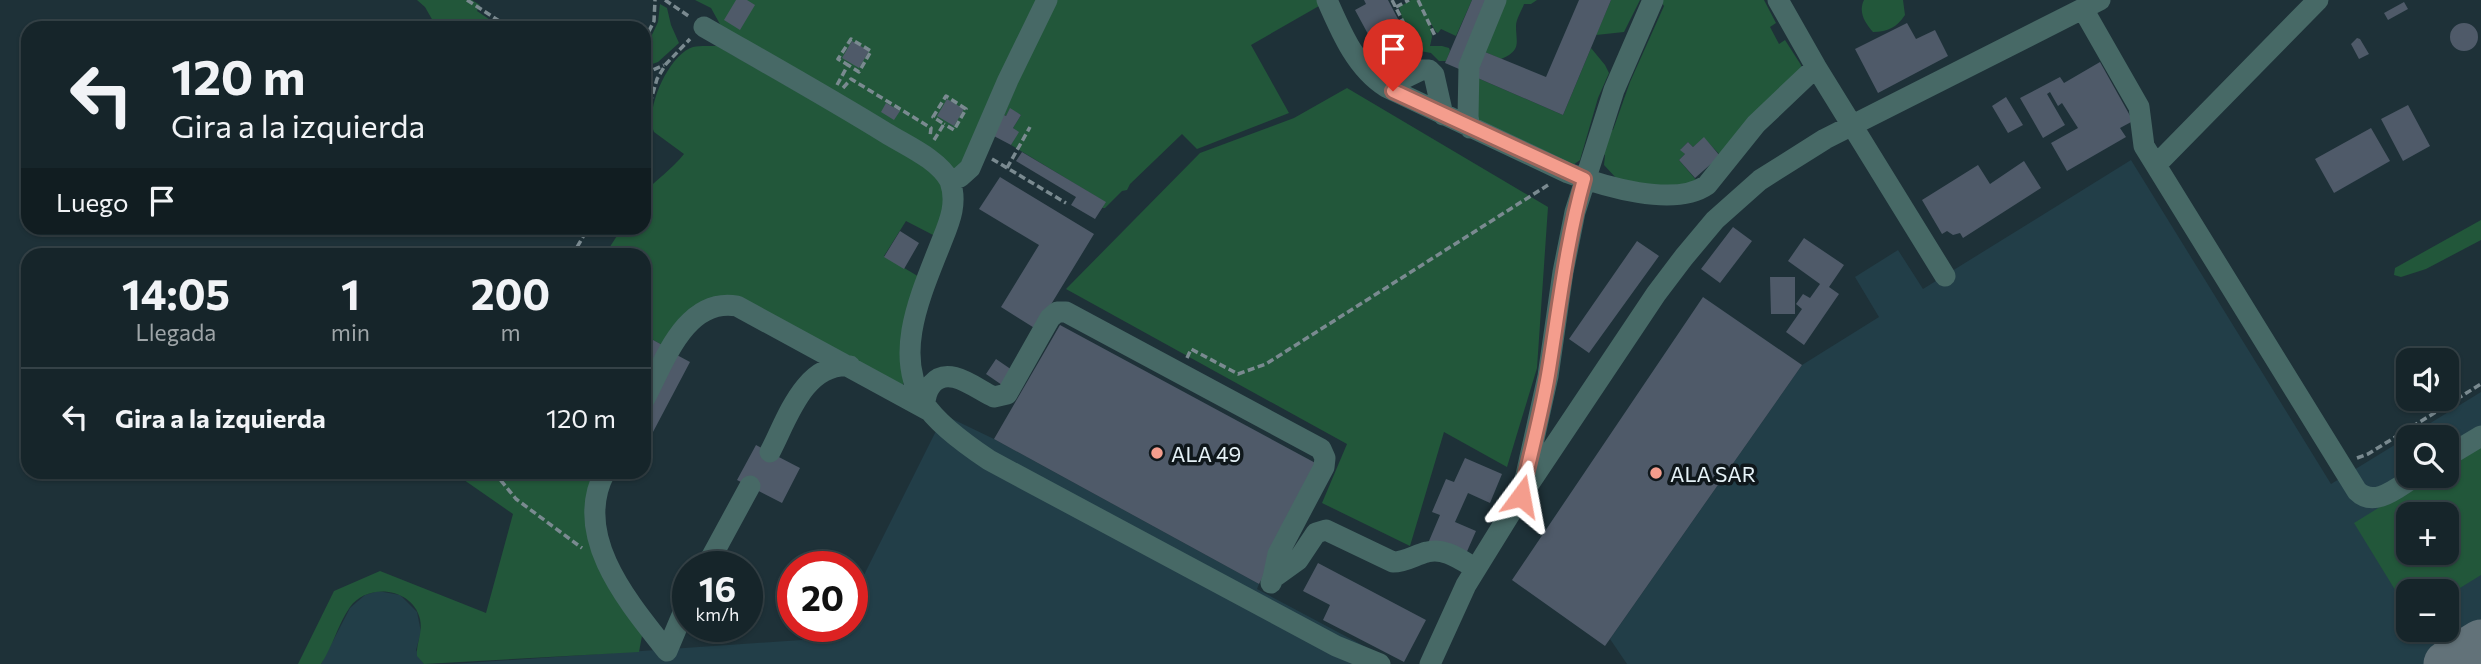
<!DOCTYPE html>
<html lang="es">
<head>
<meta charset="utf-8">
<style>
  body { margin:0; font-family:Commissioner,sans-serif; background:#233136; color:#f1f3f6; height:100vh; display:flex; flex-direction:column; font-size:26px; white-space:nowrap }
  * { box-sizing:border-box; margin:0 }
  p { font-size:23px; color:#9ea5a8 }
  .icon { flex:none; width:38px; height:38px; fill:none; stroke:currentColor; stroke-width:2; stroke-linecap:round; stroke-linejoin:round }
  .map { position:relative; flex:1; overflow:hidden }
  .details { position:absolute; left:21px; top:248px; width:630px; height:231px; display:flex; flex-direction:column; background:#16252a; border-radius:21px; box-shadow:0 2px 5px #0004,0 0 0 2px #354247 }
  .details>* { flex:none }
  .hud { position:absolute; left:21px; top:21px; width:630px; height:214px; border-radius:21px; box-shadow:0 2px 5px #0004,0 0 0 2px #354247; background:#16252a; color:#f1f3f6; overflow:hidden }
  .buttons { position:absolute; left:2396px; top:348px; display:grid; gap:14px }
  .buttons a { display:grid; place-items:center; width:63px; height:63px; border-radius:14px; background:#16252a; box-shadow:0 2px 5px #0004,0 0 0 2px #354247; font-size:35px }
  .speed { position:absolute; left:672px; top:551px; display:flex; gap:14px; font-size:35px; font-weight:700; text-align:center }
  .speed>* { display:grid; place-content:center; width:91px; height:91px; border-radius:50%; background:#16252a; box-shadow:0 2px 5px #0004,0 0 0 2px #354247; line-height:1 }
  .speed small { font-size:18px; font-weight:400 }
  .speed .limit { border:10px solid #d22; background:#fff; color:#111 }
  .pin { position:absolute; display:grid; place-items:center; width:60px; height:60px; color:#fff; margin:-72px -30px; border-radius:50% 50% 50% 0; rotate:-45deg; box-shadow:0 0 7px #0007 }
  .pin .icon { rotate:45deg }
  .me { position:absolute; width:77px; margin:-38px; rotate:13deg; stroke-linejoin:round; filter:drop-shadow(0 0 5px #0008) }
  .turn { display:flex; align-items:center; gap:24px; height:147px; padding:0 35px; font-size:32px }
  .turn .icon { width:91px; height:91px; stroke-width:2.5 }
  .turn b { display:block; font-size:49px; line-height:60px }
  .then { display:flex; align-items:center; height:66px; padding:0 35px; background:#0003; gap:14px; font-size:26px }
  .eta { display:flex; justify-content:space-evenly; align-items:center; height:119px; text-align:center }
  .eta b { font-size:42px; font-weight:700; line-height:49px }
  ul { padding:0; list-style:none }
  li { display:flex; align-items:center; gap:21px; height:98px; padding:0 35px; border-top:2px solid #354247 }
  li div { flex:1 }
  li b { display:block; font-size:26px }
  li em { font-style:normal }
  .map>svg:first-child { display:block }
</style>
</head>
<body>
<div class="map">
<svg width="2481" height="664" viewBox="0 0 2481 664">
  <rect width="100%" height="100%" fill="#1e3138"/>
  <path fill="#223e48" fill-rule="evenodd" d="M2131,160l200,324 150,-92v272h-854l-17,-25 192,-274 77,-48 -24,-40 43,-27 25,39zM2408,438h38v38h-38zM2408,514h38v39h-38zM2408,592h38v38h-38z
    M944,415l50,24 265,145 -2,5 124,66 -5,9h-924l378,-26 7,-11 15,-1v-27z
    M378,591l22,4 17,17 4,20 -5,18 8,14h-103l29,-56 15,-13z"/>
  <path fill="#22573a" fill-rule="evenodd" d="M417,0h55l8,5 -3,6 25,17h-65l-12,-21z
    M695,0h346l-84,172 -236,-146 -10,-18z
    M1053,0h265l1,6 -68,39 38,68 -92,36 -15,-15 -52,50 -3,6 -5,1 -17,17h-3l3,-6 -94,-57 7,-13 -5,-4 8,-13 -11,-6 -4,7 -2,-1z
    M1411,0h61l-16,36 -15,-7 -3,4 -2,-1 -6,-10 2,15 -2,9h12l7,2 1,3 -4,10h-7l-8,-8 -11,-2 -7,-17 -8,-6 -6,-21z
    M1506,0h31l-6,4h-7c-2,6 -8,15 -8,22 0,17 6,24 -15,33l-16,-7z
    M1611,0h29l-16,32 -28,3z
    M1660,0h104l12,23 -6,4 9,17 6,-4 16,25v4l-81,86 -16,-17 -11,9 -5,-5 -7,7 4,5 -6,6 18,21 -17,9 -63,-11 -13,-14 1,-10 -3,-2 8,-23h3l17,-48 34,-76z
    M1864,0h39l2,15c-8,12 -17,17 -32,17 -8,-9 -15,-20 -9,-32z
    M660,4l7,4 4,17 8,18 -21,19 -14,5v-15l14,-30z
    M705,46h12l208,119c29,29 21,36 10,71l-29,-15 -22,35 37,22 -18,108 -168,-88 -69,49 -22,-12v-79h-40l18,-28h22v-35c13,-14 28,-24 40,-39l-30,-22c-10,-22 15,-78 39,-85 4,-1 8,-1 12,-1z
    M1591,48l14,17 4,8 -11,25 -18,62 -7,5 -95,-45 -5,-44 90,39z
    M1347,88l201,119 -11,161 -30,99 -63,-35 -34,114 -88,-43 25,-59 -281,-155 134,-136 94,-35z
    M2481,220v20l-55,29 -25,8 -7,-2 1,-7z
    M2481,445v130l-34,21 -1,-4h-38v19l-54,-88 76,-47h16l1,-10zM2408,514h38v39h-38z
    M454,473h144l-10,20 54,143 -3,16 -215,12 -7,-8c-1,-13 6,-23 3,-37 -7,-31 -52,-37 -70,-12 -12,17 -18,41 -29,57h-23l36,-73 46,-20 106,42 27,-99z"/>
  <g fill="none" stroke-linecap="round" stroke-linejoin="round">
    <path stroke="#627279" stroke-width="47" d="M2447,664l34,-21"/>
  </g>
  <path fill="#4f5a69" d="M736,0h11l8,5 -15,25 -16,-10z
    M1364,0h24l30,57 -29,16 -34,-63 11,-6z
    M1472,0h16l-29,69 -14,-6z
    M1579,0h32l-48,115 -90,-39 12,-24 61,25z
    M2404,2l4,7 -20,11 -4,-7z
    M1907,23l9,16 19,-9 13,26 -70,37 -23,-44z
    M2450 37a14 14 0 1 1 28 0a14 14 0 1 1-28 0Z
    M2357,38l3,1 9,15 -10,5 -8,-15z
    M852,41l17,10 -10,17 -17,-10z
    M2100,62l33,59 -13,7 6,9 -59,34 -16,-28 27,-15 -16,-25 -4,3 -8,-14 -3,2 18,31 -22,13 -23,-40 40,-21 4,6z
    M2006,97l17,28 -15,8 -16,-27z
    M947,99l17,10 -10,17 -17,-10z
    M886,103l14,8 -6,9 -13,-8z
    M2408,105l22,41 -27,15 -22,-42z
    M1010,108l11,7 -8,13 6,4 -8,13 -19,-10 12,-20 2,1z
    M2371,128l19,33 -56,32 -19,-34z
    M1704,137l16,19 -25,22 -16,-18 6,-6 -5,-4 8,-8 5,5z
    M1022,152l84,50 -11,17 -24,-14 5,-8 -60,-36z
    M2024,161l17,27 -78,50 -3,-5 -7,2 -6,-4 -5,3 -20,-34 56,-35 12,19z
    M1000,177l94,57 -58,95 -35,-22 38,-62 -60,-36z
    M1733,227l19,14 -32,42 -19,-14z
    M900,231l19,12 -15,26 -20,-12z
    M1804,238l40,27 -15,22 10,7 -35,51 -18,-13 16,-23 -6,-5 7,-10 7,4 10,-14 -32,-23z
    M1637,241l22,15 -70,97 -20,-14z
    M1770,277h25v37h-24z
    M1703,297l99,68 -197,281 -93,-66z
    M1060,325l261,141 -62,118 -265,-145z
    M644,335l22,12 -8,15 -14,-8z
    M675,354l15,8 -46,87v-36z
    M996,359l16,11 -10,15 -16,-11z
    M756,445l44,23 -18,35 -45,-23z
    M1465,458l37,16 -12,29 -22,-10 -13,29 21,9 -11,25 -36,-15 11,-26 -8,-3 14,-33 8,3z
    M1318,563l108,57 -22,42 -81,-42 7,-15 -27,-14z"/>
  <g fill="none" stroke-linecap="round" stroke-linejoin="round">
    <path stroke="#7a8a90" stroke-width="3.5" stroke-dasharray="7 3.5" stroke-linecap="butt" d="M467,0l43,28
      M665,0l25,17
      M1392,0l26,51
      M1418,0l18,38
      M1396,7l13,-7
      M644,41l10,-20 1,-21
      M644,74l20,-9
      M837,85l11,-20 -10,-6 13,-20 20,12 -12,21 -11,-7
      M843,88l8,-9 80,49 -1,9
      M644,124l13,-45 9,-15 24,-25
      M934,140l10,-16 -11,-7 13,-21 20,13 -12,21 -10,-6
      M992,159l74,44
      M1007,168l23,-41
      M572,256l16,-28
      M1187,358l4,-9 47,25 28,-10 282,-179
      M2357,458l11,-4 113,-70
      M494,472l22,27 66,49"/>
    <path stroke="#476966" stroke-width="21" d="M1047,0l-39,80 -38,88 -10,9 -10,4c8,23 -1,42 -9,62 -19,49 -49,111 -17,160 14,22 44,43 65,57l347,186 44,18
      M1327,0c14,32 29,68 59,87l182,86c35,13 106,35 139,12l49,-61 60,-57
      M1778,0l38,67 129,209
      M2083,9l56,98 5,39 213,345c18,18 42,-5 59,-15
      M704,27c61,35 122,69 182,106 21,13 52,26 64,48
      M1386,87l35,-17h8l5,5 9,40
      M1470,128l-2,-11 1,-51 27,-66
      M2156,165l162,-165
      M644,400c20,-37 41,-103 93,-94l191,104
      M925,405c0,-8 2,-15 7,-21 17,-20 45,6 62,13l13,-3 43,-76 7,-6h9l255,137 4,9 -1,9 -46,87 -5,24
      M770,452c17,-32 34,-90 80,-86
      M2446,457l35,-21
      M605,472c-34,64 24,131 62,179
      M1524,484l24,-108 15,-104 12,-60 39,-122 39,-90
      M706,567l44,-81
      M1271,583l2,-5 25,-18 18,-27 10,-3 67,32c13,0 22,-7 34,-10 17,-5 34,8 48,16
      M667,651l21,-50
      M1430,664l36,-79 55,-89 135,-202 28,-37 31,-37 45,-40 65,-41 275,-139"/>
  </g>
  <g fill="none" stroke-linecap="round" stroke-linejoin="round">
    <g stroke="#9f665c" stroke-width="18">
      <path id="route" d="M1393,91l191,88c-18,64 -25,130 -36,196 -7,41 -18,81 -27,121"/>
    </g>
    <use href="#route" stroke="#f49d8d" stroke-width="12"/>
  </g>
  <g fill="#f49d8d" stroke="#0f171b" stroke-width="2.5">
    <circle cx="1157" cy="453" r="7"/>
    <circle cx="1656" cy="473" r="7"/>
  </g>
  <g text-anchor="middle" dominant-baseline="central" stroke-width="7" stroke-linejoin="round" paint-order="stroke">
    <g font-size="21" fill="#e5f1f6" stroke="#0f171b" text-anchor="start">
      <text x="1171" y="453">ALA 49</text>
      <text x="1670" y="473">ALA SAR</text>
    </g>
  </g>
</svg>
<div class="buttons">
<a><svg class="icon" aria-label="sound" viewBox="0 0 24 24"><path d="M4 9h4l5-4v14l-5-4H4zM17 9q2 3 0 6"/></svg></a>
<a><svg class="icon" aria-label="search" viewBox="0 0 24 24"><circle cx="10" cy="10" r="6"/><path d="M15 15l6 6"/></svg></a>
<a>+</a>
<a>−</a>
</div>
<div class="speed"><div>16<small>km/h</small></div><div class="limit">20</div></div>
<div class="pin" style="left:1393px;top:91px;background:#d93025"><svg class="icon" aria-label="arrive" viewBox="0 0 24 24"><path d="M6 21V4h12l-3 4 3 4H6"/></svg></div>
<svg class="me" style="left:1521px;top:496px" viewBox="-20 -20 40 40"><path d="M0-17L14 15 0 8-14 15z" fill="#f49d8d" stroke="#fff" stroke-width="4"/></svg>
<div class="hud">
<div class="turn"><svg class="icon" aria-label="left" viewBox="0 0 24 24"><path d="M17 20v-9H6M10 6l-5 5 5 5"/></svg><div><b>120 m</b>Gira a la izquierda</div></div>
<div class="then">Luego<svg class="icon" aria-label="arrive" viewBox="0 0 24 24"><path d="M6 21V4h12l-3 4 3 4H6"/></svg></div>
</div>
<section class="details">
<div class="eta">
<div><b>14:05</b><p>Llegada</p></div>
<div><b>1</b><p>min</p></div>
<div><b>200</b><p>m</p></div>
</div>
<ul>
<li><svg class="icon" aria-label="left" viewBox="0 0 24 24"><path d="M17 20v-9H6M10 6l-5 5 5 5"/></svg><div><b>Gira a la izquierda</b></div><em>120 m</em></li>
</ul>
</section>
</div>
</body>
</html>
